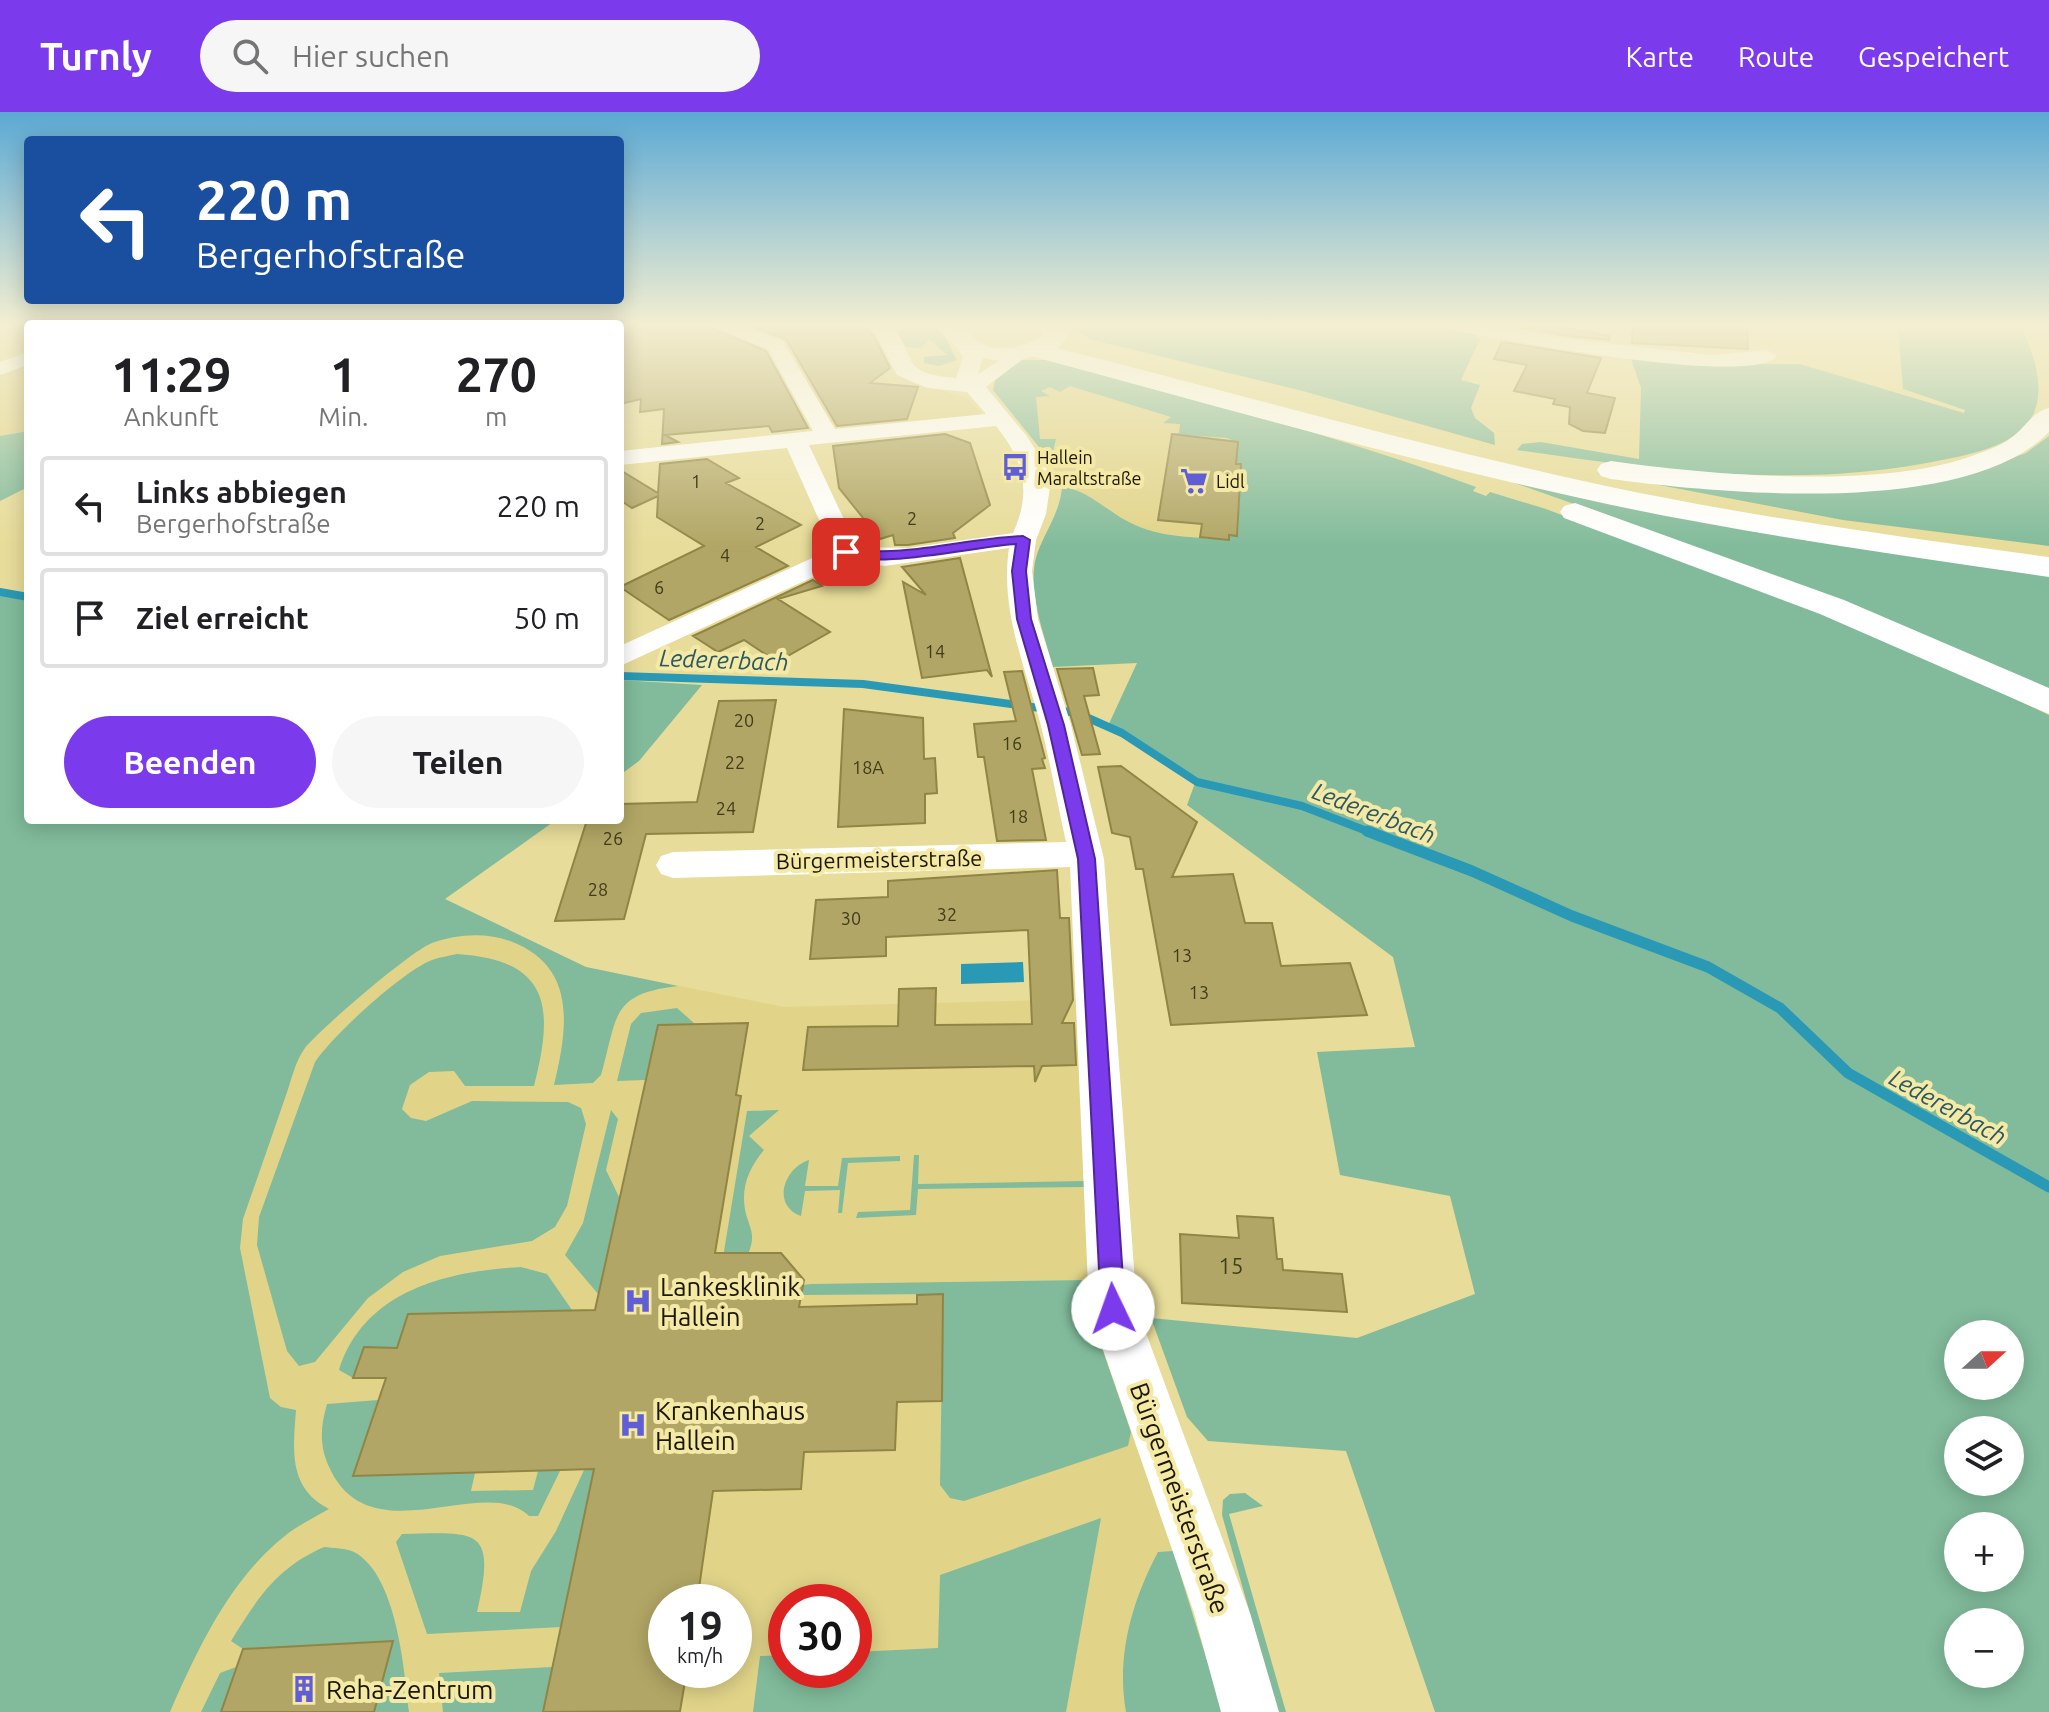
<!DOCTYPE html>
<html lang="de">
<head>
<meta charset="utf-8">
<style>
  body { margin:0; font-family:Ubuntu,sans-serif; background:#f6f6f6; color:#202124; height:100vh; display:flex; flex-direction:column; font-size:30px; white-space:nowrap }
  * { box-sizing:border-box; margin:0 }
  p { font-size:26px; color:#757577 }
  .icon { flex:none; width:44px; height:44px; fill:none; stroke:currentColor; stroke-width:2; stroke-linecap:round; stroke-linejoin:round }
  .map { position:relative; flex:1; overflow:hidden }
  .side { position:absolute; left:24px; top:208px; width:600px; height:504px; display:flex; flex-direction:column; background:#fff; border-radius:8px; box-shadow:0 4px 20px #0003 }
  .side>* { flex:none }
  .guide { position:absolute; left:24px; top:24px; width:600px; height:168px; border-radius:8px; box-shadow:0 4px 20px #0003; background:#1a4fa0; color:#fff; overflow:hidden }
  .needle { width:52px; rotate:69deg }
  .controls { position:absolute; left:1944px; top:1208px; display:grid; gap:16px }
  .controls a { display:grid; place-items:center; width:80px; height:80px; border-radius:50%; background:#fff; box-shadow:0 4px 20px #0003; font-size:40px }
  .speed { position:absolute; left:648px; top:1472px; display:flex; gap:16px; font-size:40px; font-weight:700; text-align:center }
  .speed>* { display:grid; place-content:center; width:104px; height:104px; border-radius:50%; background:#fff; box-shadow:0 4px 20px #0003; line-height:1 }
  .speed small { font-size:20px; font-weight:400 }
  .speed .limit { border:12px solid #d22; background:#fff; color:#111 }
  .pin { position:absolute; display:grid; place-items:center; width:68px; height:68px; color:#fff; margin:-34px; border-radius:16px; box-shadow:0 4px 12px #0006 }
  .me { position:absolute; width:88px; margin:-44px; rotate:357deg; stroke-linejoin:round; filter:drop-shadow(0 0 6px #0008) }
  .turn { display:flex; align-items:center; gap:28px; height:168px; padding:0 40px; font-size:36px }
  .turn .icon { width:104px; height:104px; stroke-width:2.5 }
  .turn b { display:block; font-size:56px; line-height:68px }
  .eta { display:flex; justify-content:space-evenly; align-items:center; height:136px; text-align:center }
  .eta b { font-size:48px; font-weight:700; line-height:56px }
  .primary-button { display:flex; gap:16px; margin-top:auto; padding:16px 40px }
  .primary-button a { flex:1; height:92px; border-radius:48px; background:#7c3aed; color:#fff; font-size:32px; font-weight:700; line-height:92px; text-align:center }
  .primary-button a+a { background:#f6f6f6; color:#202124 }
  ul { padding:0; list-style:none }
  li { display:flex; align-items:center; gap:24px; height:100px; margin:0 16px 12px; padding:0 24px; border:4px solid #e0e0e0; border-radius:8px }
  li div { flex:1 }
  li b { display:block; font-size:30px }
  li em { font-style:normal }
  header { display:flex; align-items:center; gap:48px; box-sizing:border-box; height:112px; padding:0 40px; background:#7c3aed; color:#fff }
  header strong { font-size:38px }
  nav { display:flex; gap:44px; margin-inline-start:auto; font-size:28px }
  .search { width:560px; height:72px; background:#f6f6f6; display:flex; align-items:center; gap:20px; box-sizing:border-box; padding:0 28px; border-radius:44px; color:#757577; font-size:30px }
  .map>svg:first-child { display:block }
</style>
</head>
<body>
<header>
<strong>Turnly</strong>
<div class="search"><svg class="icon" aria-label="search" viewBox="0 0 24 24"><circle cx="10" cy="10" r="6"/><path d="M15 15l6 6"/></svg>Hier suchen</div>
<nav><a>Karte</a><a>Route</a><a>Gespeichert</a></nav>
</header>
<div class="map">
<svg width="2049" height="1600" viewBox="0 0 2049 1600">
  <rect width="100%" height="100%" fill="#e7dc99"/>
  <path fill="#e1d489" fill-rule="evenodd" d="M0,211h363l-335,1v107l-28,5z
    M703,211h160l15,18 5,20 12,12 18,10 55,15 13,14 -1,3 -163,14 -47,-82z
    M1038,259l232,69 -28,101 -82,-7 -29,-10 -28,-19 -41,-18 -16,-33 -53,-64z
    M444,787l142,68 198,40 294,-8 15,323 80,229 50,161h-1067l77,-654zM666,1490h68v68h-68zM786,1490h68v68h-68z"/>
  <path fill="#81bb9b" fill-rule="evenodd" d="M893,211l39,3 11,7 14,27 -18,6 -15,-3v-6l23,-2 -18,-16 -8,9 -16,-1z
    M1073,211h365l29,7 13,9 -19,41 19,5 -9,23 4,10 19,15 1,12 -196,-55 -206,-50 -15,-8z
    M1886,211h134c13,29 29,69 9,99 -17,23 -56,32 -82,37 -143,31 -287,12 -430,-9l5,-6 19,-2 98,17 2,-71 -12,-35 109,11h62l164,49 1,-3 -62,-21 -5,-60z
    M1020,248h26c145,38 290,74 430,127l-3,4 13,5 4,-4 56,17 336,128 167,78v997h-614l-89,-261 -138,-10 -21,-24 -36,-99 206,20 118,-44 -25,-98 -110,-21 -23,-123 98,-5 -22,-90 -206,-152 8,-22 -88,-55 30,-65 -84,4c-8,-30 -22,-66 -19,-98 2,-27 26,-51 28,-82 26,2 49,28 73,38 29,13 62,12 94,15v-5h9l3,-71 -16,-1 13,-20 -11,-5 -55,-4 7,-1 1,-9 -17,-1 8,-6 -101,-31 -10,6 -10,-5 -9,4 9,5 -14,1 4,42h16l-4,17 -5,1 -54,-67 3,-13zM1958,1222h52v52h-52zM1958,1318h52v52h-52zM1958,1414h52v52h-52zM1958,1510h52v52h-52z
    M28,319v56l-28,14v-65z
    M2049,324v110l-206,-26 -247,-47 94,11 286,-13 50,-18z
    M1512,370l537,92v119l-368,-151z
    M0,483l28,6v219h528l-111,79 141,68 92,19c-68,8 -60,30 -77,89l-8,8 -39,2c14,-58 23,-119 -44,-144 -24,-9 -54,-7 -78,2 -21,8 -111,85 -127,105 -10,13 -14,34 -20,50 -14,41 -28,81 -42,121l-3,29 30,150 11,9 15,3c-3,40 -8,78 33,99 -14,8 -30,16 -43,26 -56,44 -88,113 -116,177h-170z
    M620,568l82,5 -63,76 -19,14z
    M457,842c94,6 97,54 77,132h-69l-11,-15 -25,1 -19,13 -8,24 9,9 15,3 46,-20 96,1 13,6 5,16 -19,82 -12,21 -23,14 -92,15 -37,16 -35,26 -53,64 -16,4 -12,-15 -30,-106 2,-28 56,-155c18,-27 88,-91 117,-102 8,-3 17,-4 25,-6z
    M677,896l18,16 -37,1 -13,55 -28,1 14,-57 10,-11z
    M611,998l7,9 -12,51 15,31 -22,94 -34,-40 18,-32z
    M779,998l-30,26 15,14c-16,19 -24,39 -18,64 4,14 9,20 4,35 -4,14 -22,28 -32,39l29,-177z
    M914,1043h5l-1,29 167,-3 1,6 -168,2 -2,26 -60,3 2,-6 52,-2z
    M900,1044v5l-52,2 -6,50h-4l2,-23 -35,1 -4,25c-30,-11 -17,-48 8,-56l-4,26h33l4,-28z
    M521,1155l26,7 25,36 -164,4 -11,34h-33l-11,30 -14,-8c25,-80 109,-99 182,-103z
    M1088,1168l5,42 38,110 -3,14 -164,55 -14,-3 -10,-13 3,-191 -141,1 1,-10 8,-1z
    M378,1288l-24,76 121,-3 -4,18 62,-1 5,-19h22l-22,45h-9c-43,-43 -156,39 -198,-45 -12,-23 -11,-43 -4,-67z
    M594,1357l-33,158 -134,7 -31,-92 6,-8c78,-2 94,-6 75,78h43l11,-41 25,-40 28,-61z
    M1245,1381l18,13 -34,8 57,198h-8l-56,-197 1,-15 7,-6z
    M1101,1406l-35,194h-313l7,-56 26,-1v15h68v-18l84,-4 2,-73z
    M324,1435c8,1 23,1 30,5 43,23 50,117 55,160h-35l19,-71 -150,8 -12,-8c26,-42 45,-73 93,-94z
    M1173,1439l50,161h-97c-10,-56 6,-111 32,-160z
    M236,1555l-15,45h-20l19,-39z
    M552,1555l-9,45h-100l-4,-39z"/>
  <path fill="#2999b6" d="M1023,850l1,20 -63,2v-20z"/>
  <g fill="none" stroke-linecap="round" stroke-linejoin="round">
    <path stroke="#2999b6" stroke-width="8" d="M0,480l28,5
      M620,564l243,8 214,29 45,20 75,49 105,24 70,27"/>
    <path stroke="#2999b6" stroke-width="11" d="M1367,719l105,40 100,45 136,51 72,41 68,65 201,114"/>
  </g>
  <path fill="#b1a665" stroke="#918545" stroke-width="2" d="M620,211h80l66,28 42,77 -36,4 -3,-6 -104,9 13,7 -16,2 2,-35 -24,3 1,-13 -21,5z
    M742,211h120l12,13 16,32 -20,15 48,4 -11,32 -70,7 -51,-87z
    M1511,211h27l72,13 -1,4 -48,-5z
    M1633,211h114l1,26 -116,-6z
    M1502,230l99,16 -14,35 28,5 -10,35 -22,-2 -14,-7 1,-17 -17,-3 2,-5 -41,-8 13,-26 -33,-6z
    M945,322l25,9 20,62 -37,28 2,5 -47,7h-13l-2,-10 -13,4 -41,-51 -6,-42z
    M1172,322l66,8 -2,22h5l-4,72 -8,-1v5l-29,-3 2,-13 -44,-4z
    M707,347l32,19 -13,5 75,42 -45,22 32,19 -119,54 -49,-33 84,-41 -47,-29 1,-21 -26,12 -12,-8v-30l38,23 2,-29z
    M960,446l32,119 -5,-7 -65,8 -19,-96 23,13 -24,-28z
    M813,468l9,6 -44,13 52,33 -53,30 -33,-22 -26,12 -25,-16z
    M1093,556l6,27 -15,1 16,58 -18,1 -25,-86z
    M1022,559l23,87 -3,1 3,9 -13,1 14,71 -49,1 -13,-84h-6l-4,-33 42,-3 -12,-49z
    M776,588l-23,132 -107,2 -22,85 -69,2 32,-101h33v-16l77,-2 22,-101z
    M844,597l79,9 1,41 11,-1 2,35 -12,1v29l-87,4z
    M1121,654l76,56 -25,55 61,-3 12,49h27l9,43 69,-3 17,52 -196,10 -28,-156h-7l-6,-32 -18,-4 -14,-66z
    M1057,758l3,48h9l4,82 -11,23h12l2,42 -34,1 -7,16 -1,-16 -231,4 5,-43 90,-1 1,-37 37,-1 -1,37 97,-1 -4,-94 -142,7v19l-76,3 6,-59 72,-3v-16z
    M748,911l-12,72 5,1 -26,157h66l23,27 -5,27 118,-3v-9l26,-1 -1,107 -45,1 -2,48 -91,2 -3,37 -88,2 -16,111h-31v68h21l-7,41 -137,1 51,-243 -241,7 33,-98h-33l11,-31 33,1 11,-34 187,-4 63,-285z
    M1237,1104l36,2 4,41h5l1,11 59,4 5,38 -165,-9 -2,-69 59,4z
    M393,1529l-19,71h-153l22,-63z"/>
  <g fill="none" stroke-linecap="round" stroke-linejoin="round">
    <path fill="#fff" fill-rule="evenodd" d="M101,211h21l-22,1z
      M703,211h29l51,18 52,88 151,-15 -19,-22 -40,-4 -30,-13 -21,-41 -10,-11h22c33,32 6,50 68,55l7,-21 -7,-11 10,-6 7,2 10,15 -5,17 43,-27 10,6 -45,34 40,48 20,31 4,21 -4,27 -10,26 -4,31 6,48 33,106 33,134 33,450 113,304 29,99h-58l-27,-99 -105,-304 -19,-442 -397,11 -12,-4 -5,-9 5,-9 12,-4 393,-10c-9,-40 -16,-81 -26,-120 -16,-58 -40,-113 -31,-174l-124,18 -37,-5 -228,105v-20l212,-97 -45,-101 -167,17v-14l193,-20 -45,-82zM996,314c28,35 36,65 17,107l-105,15 -51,-1 -48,-102z
      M1438,211h43l80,15 150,17 56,-5 10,6c-27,32 -281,-18 -329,-27z
      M28,240v13l-28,10v-13z"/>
    <path fill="#fff" fill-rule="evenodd" d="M931,211h30c8,5 8,9 13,15 16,17 55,10 69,-4l-6,-11h24l7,12 -11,14 -12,6 -41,7 -40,-8z"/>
    <path fill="#fff" fill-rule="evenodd" d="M1036,231c190,47 379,102 570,143 147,31 295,51 443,71v20c-148,-22 -296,-42 -442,-73 -195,-42 -387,-97 -580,-149l-3,-5z
      M2049,296v24c-84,85 -326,62 -438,47l-10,-3 -4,-6 4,-6 10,-3c98,14 261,28 355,-3 14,-5 34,-11 45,-20 14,-10 21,-26 38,-30z
      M1575,391l269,97 205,88v26l-229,-100 -256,-96 -4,-6 4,-6z"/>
  </g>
  <linearGradient id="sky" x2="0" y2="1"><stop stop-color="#5ba9d4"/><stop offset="0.49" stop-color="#f4efd1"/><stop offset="1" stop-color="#f4efd1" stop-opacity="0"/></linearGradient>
  <rect width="2049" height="435" fill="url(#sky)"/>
  <path fill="#7c3aed" stroke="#51269a" stroke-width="2" d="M1023,424l7,4 -4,31 5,48 33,106 31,134 30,450 -4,8 -8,4 -8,-4 -4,-8 -23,-450 -30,-134 -31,-106 -5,-48 4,-27c-39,2 -150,28 -177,8l7,-4c57,11 118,-10 177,-12z"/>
  <defs>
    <g id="bus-bare" transform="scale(2.16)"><path d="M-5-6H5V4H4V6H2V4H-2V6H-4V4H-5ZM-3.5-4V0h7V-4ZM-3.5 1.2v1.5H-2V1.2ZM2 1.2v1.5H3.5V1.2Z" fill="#605ed6" stroke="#f5e9a6" stroke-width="2.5" paint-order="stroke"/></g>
    <g id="supermarket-bare" transform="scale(2.16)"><path d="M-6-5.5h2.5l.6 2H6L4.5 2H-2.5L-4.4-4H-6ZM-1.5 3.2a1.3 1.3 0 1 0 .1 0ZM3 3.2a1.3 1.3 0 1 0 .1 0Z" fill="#605ed6" stroke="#f5e9a6" stroke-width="2.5" paint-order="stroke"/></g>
    <g id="hospital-bare" transform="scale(2.16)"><path d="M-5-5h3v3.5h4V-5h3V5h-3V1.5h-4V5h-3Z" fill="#605ed6" stroke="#f5e9a6" stroke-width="2.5" paint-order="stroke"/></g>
    <g id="building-bare" transform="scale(2.16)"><path d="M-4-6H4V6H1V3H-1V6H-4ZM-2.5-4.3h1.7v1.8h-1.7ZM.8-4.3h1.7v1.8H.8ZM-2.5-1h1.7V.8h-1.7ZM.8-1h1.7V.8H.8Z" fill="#605ed6" stroke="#f5e9a6" stroke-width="2.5" paint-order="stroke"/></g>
  </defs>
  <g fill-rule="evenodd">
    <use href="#bus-bare" x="1015" y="355"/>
    <use href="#supermarket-bare" x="1194" y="369"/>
    <use href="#hospital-bare" x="638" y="1189"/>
    <use href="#hospital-bare" x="633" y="1313"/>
    <use href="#building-bare" x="304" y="1577"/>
  </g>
  <g text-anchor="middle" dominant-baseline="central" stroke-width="8" stroke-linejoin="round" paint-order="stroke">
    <g font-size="18" fill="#1c1800" stroke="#f5e9a6" text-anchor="start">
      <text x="1037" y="345">Hallein<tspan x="1037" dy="21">Maraltstraße</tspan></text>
      <text x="1216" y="369">Lidl</text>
    </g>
    <g font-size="18" fill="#413c19">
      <text x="696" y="369">1</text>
      <text x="912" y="406">2</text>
      <text x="760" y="411">2</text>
      <text x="725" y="443">4</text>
      <text x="659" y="475">6</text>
      <text x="935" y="539">14</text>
      <text x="744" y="608">20</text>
      <text x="1012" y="631">16</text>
      <text x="735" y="650">22</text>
      <text x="868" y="655">18A</text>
      <text x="726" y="696">24</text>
      <text x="1018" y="704">18</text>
      <text x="613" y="726">26</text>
      <text x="598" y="777">28</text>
      <text x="947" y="802">32</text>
      <text x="851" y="806">30</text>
      <text x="1182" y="843">13</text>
      <text x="1199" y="880">13</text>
    </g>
    <g font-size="22" fill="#1c1800" stroke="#f5e9a6">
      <text transform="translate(879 747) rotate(-1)">Bürgermeisterstraße</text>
    </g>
    <g font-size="22" fill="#413c19">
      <text x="1231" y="1153">15</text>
    </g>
    <g font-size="24" font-style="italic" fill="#2b5865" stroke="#f5e9a6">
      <text transform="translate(724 548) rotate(2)">Ledererbach</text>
      <text transform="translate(1374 701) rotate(21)">Ledererbach</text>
      <text transform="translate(1948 995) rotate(29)">Ledererbach</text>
    </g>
    <g font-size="26" fill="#1c1800" stroke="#f5e9a6" text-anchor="start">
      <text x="660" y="1174">Lankesklinik<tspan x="660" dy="30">Hallein</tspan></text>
      <text x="655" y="1298">Krankenhaus<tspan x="655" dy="30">Hallein</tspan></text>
      <text x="326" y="1577">Reha-Zentrum</text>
    </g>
    <g font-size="26" fill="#1c1800" stroke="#f5e9a6">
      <text transform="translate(1180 1386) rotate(70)">Bürgermeisterstraße</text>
    </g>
  </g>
</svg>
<div class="controls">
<a><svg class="needle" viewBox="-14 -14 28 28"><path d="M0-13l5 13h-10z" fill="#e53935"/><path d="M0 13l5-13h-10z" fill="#757577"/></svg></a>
<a><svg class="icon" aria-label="layers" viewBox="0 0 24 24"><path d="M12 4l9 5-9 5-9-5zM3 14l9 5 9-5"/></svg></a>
<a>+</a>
<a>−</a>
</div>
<div class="speed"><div>19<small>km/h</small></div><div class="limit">30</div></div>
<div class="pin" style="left:846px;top:440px;background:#d93025"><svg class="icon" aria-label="arrive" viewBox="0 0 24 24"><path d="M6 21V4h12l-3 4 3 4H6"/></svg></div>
<svg class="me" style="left:1113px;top:1197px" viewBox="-20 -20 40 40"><circle r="19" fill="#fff"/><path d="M0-13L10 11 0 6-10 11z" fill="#7c3aed"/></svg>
<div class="guide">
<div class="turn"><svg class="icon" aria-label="left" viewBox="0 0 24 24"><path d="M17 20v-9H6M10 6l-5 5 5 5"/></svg><div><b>220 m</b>Bergerhofstraße</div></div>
</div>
<section class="side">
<div class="eta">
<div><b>11:29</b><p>Ankunft</p></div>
<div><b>1</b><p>Min.</p></div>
<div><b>270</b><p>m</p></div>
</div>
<ul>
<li><svg class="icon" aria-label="left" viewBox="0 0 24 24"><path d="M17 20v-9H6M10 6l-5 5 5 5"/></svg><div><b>Links abbiegen</b><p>Bergerhofstraße</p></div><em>220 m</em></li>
<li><svg class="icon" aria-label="arrive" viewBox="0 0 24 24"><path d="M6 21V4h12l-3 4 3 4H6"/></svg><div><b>Ziel erreicht</b></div><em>50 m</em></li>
</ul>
<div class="primary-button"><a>Beenden</a><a>Teilen</a></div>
</section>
</div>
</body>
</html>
